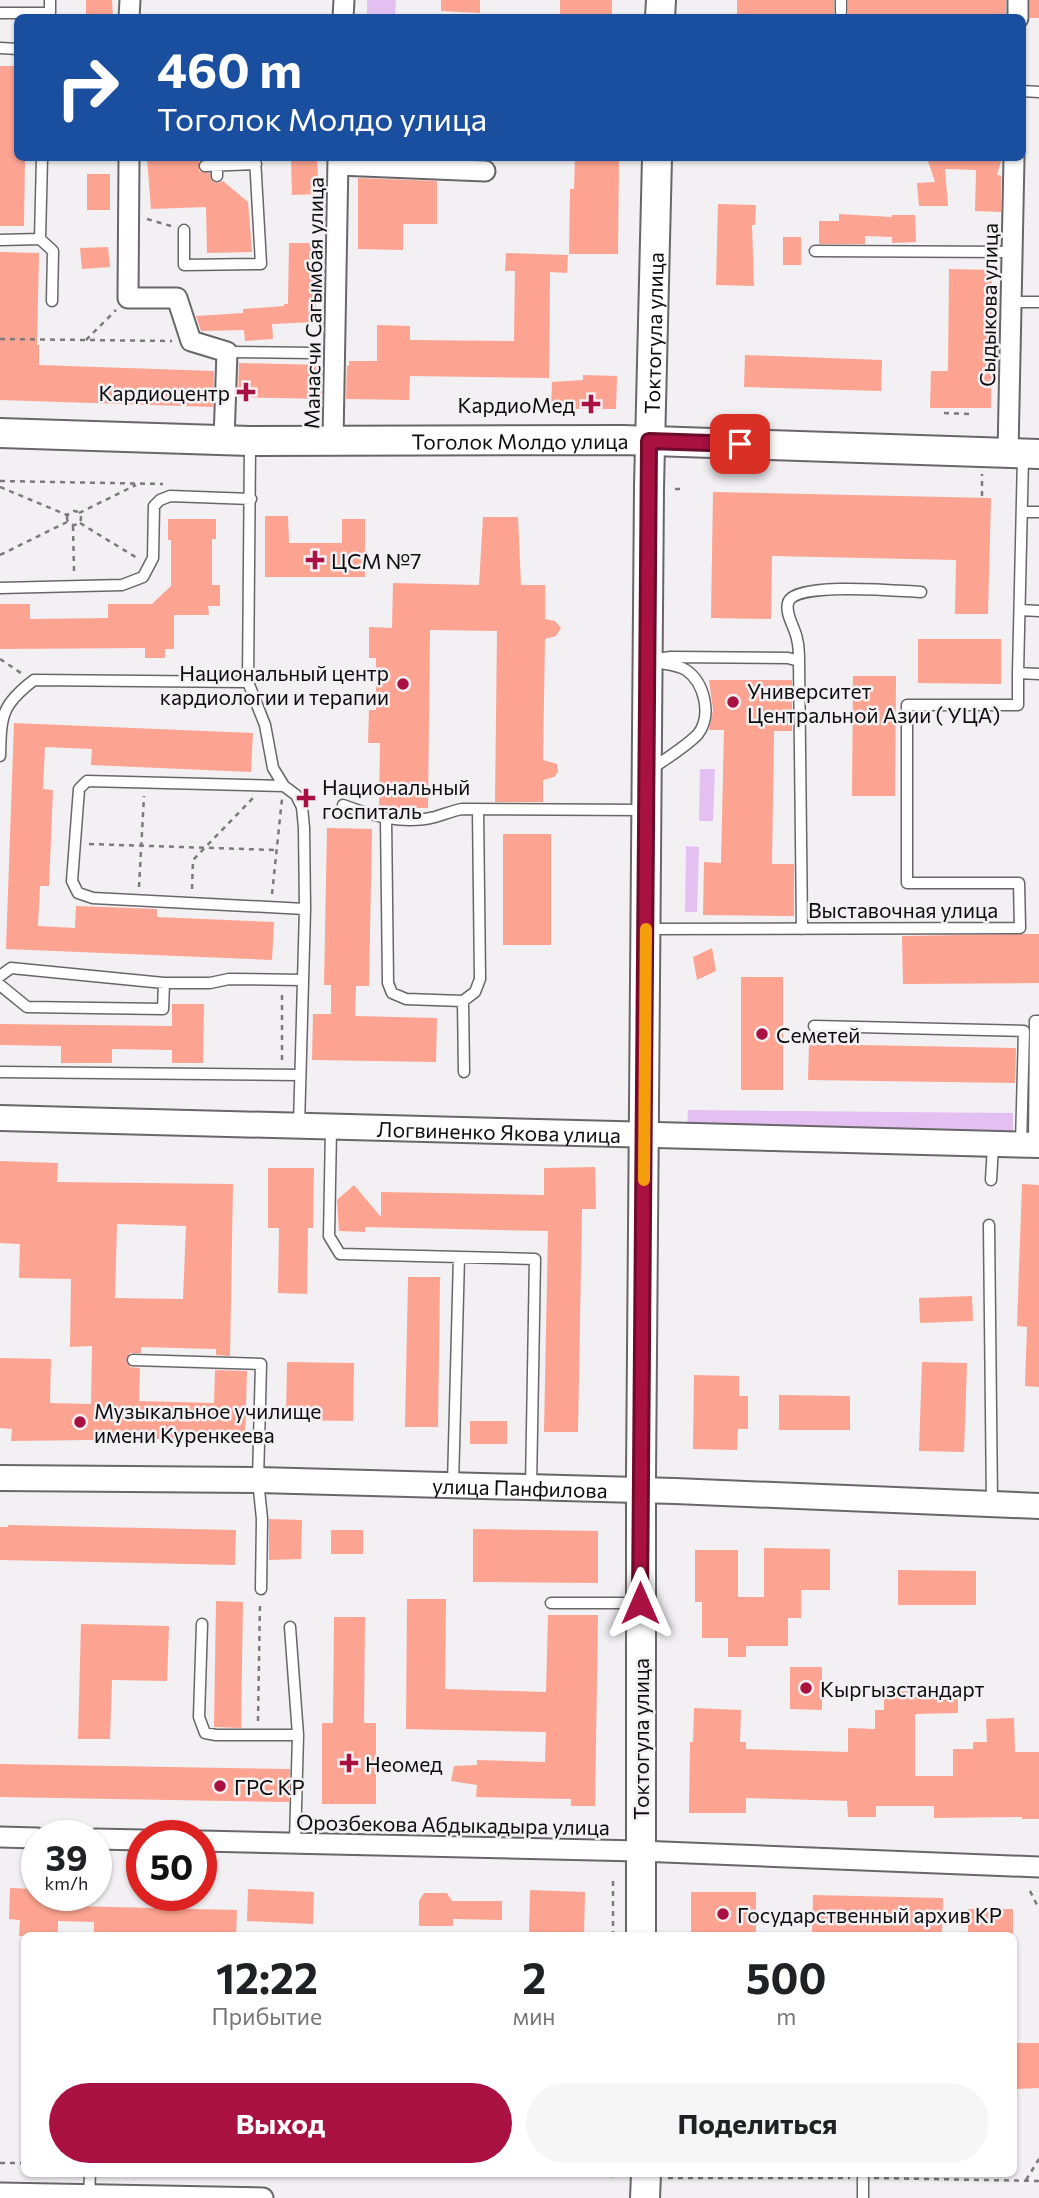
<!DOCTYPE html>
<html lang="ru">
<head>
<meta charset="utf-8">
<style>
  body { margin:0; font-family:Commissioner,sans-serif; background:#f6f6f6; color:#202124; height:100vh; display:flex; flex-direction:column; font-size:26px; white-space:nowrap }
  * { box-sizing:border-box; margin:0 }
  p { font-size:23px; color:#757577 }
  .icon { flex:none; width:38px; height:38px; fill:none; stroke:currentColor; stroke-width:2; stroke-linecap:round; stroke-linejoin:round }
  .map { position:relative; flex:1; overflow:hidden }
  .side { position:absolute; left:21px; top:1932px; width:996px; height:245px; display:flex; flex-direction:column; background:#fff; border-radius:10px; box-shadow:0 2px 5px #0004 }
  .side>* { flex:none }
  .banner { position:absolute; left:14px; top:14px; width:1012px; height:147px; border-radius:10px; box-shadow:0 2px 5px #0004; background:#1a4fa0; color:#fff; overflow:hidden }
  .speed { position:absolute; left:21px; top:1820px; display:flex; gap:14px; font-size:35px; font-weight:700; text-align:center }
  .speed>* { display:grid; place-content:center; width:91px; height:91px; border-radius:50%; background:#fff; box-shadow:0 2px 5px #0004; line-height:1 }
  .speed small { font-size:18px; font-weight:400 }
  .speed .limit { border:10px solid #d22; background:#fff; color:#111 }
  .pin { position:absolute; display:grid; place-items:center; width:60px; height:60px; color:#fff; margin:-30px; border-radius:14px; box-shadow:0 4px 10px #0006 }
  .me { position:absolute; width:77px; margin:-38px; rotate:0deg; stroke-linejoin:round; filter:drop-shadow(0 0 5px #0008) }
  .turn { display:flex; align-items:center; gap:24px; height:147px; padding:0 28px; font-size:32px }
  .turn .icon { width:91px; height:91px; stroke-width:2.5 }
  .turn b { display:block; font-size:49px; line-height:60px }
  .eta { display:flex; justify-content:space-evenly; align-items:center; height:119px; text-align:center }
  .eta b { font-size:42px; font-weight:700; line-height:49px }
  .primary-button { display:flex; gap:14px; margin-top:auto; padding:14px 28px }
  .primary-button a { flex:1; height:80px; border-radius:42px; background:#a81141; color:#fff; font-size:28px; font-weight:700; line-height:80px; text-align:center }
  .primary-button a+a { background:#f6f6f6; color:#202124 }
  .map>svg:first-child { display:block }
</style>
</head>
<body>
<div class="map">
<svg width="1039" height="2198" viewBox="0 0 1039 2198">
  <rect width="100%" height="100%" fill="#f2f0f3"/>
  <path fill="#e3c0f1" d="M367,0h29l-1,17h-28z
    M700,769h15l-2,52h-14z
    M686,846l13,1 -2,65h-12z
    M688,1110l325,3v20l-326,-7z"/>
  <path fill="#fda391" fill-rule="evenodd" d="M86,0h26l1,18h-27z
    M441,0h39v13l-39,-2z
    M560,0h52v18h-52z
    M737,0h97v13l2,5h-99z
    M848,0h158v18h-160l2,-5z
    M1030,0h9v18h-9z
    M0,66h18v92h7l-1,68h-24z
    M147,158h47l5,3v10l11,2 3,9 5,1 5,-2 25,21 4,50 -45,1 -1,-46 -55,2z
    M291,158h26l2,36 -27,1z
    M575,158h44l-1,96h-49l1,-65h4z
    M927,158h18v9v-9h57l-5,17 4,1v36l-26,-1 1,-41 -31,-1 3,37h-29l-2,-23 18,-1z
    M87,174h23v36h-23z
    M358,178l79,3v43h-34v26l-45,-1z
    M718,204l38,1 -1,20h-3l2,61 -38,-1z
    M839,214l53,3v-2h23l1,27 -24,1v-6l-27,-1v8h-46v-23h20z
    M783,237h18v28h-18z
    M289,243h26l1,79 -44,2 1,15 -28,2 -1,-11 -43,1 -5,-15 47,-3v-4l41,-3v-2h4z
    M108,247l2,20 -28,2 -2,-21z
    M0,252l39,1 -2,92h2v20l175,6 -1,36 -213,-7z
    M506,253l62,2 -1,18 -17,-1 -1,106 -139,-2 -1,24 -63,-1 1,-34 2,1v-5h28v-36l33,1v14l104,1 1,-70h-10z
    M949,269l43,1 -1,138h-61l1,-37h17z
    M745,355l137,5 -1,31 -137,-4z
    M239,363l83,2 -1,34 -83,-2z
    M583,375l34,1 -1,33h-65l1,-27 31,-2z
    M713,492l278,6 -3,116h-33l1,-54 -184,-4 -1,63 -60,-1z
    M265,516h23l1,27h53v-24h23v58h-100z
    M483,517h35l3,68h24v34l10,2 6,7 -5,8 -11,3 -2,121 14,4 1,8 -4,5 -11,3v22h-48l2,-171 -67,-1 -2,178h-49l1,-65h-12l1,-33h7v-52h-7v-31l23,1 1,-45 86,2z
    M168,519h48v20h-4v46h8v21h-12l1,9h-35v34h-9v9h-20v-10l-145,1v-45h30v15l78,-1v-14h44l19,-18v-46h-3z
    M918,639h83v45l-83,-1z
    M853,676h43l-1,120h-43z
    M709,680h83v51h-18l-2,133h22v52l-91,-1 1,-53 17,1 3,-133h-15l4,-20z
    M14,723l239,10 -2,39 -160,-7 1,-16 -47,-2 -2,42 10,1 -4,96h-9l-2,40 37,2 1,-22 81,3v8l117,5 -2,38 -266,-11z
    M327,828l45,1 -3,157h-13l-1,30 82,2 -1,44 -124,-2 1,-46h18v-29h-7z
    M503,834h48v111h-48z
    M1024,934h15v49l-136,1 -1,-48z
    M712,948l4,23 -19,9 -4,-23z
    M741,977h42v113h-42z
    M172,1004h32l-1,59h-31v-13l-60,-1v14h-51v-17l-61,-1v-21l172,2z
    M809,1044l207,4 -1,35 -207,-3z
    M0,1161l58,2 -1,19 176,2 -3,172 -14,-1v-6l-75,-2v6h-11l-4,7 4,7 10,1 -1,33 75,2 1,-33 32,1 -2,67 -234,3 1,-12 -12,-1v-70l51,1 -1,44 41,1 1,-58 -22,1 1,-68 -52,-1 1,-34 -20,-1zM117,1224l69,2 -3,73 -68,-1z
    M595,1167l1,42h-14l-4,223h-34l4,-201 -183,-4v5l-26,-1 -2,-31 17,-15 27,32v-25l163,3v-27z
    M268,1168h46l-1,60h-5l-1,66 -29,-1 1,-65h-11z
    M1022,1184l17,1v202l-14,-1 2,-59 -10,-1z
    M408,1277h32l-2,150h-33z
    M972,1296l1,25 -53,2 -1,-25z
    M287,1362l67,1 -1,58 -67,-1z
    M922,1362l45,1 -3,89 -45,-1z
    M694,1375l45,1v20h9v33h-10l-1,21 -44,-1z
    M779,1395l71,1v34h-71z
    M470,1421h37v23h-37z
    M269,1519l33,1 -1,39 -32,1z
    M8,1525l228,5 -1,35 -235,-5v-33h8z
    M473,1529l125,2v52l-125,-1z
    M331,1530h32v24h-32z
    M764,1548l66,1v41h-29v28h-13v28h-42v11h-18v-19h-26v-36h-7v-52h43v47h26z
    M898,1570l78,1v34h-78z
    M407,1599h39l-1,90 101,3 2,-77h50l-3,191h-24v-7l-95,-2 1,-12 -26,-4 3,-15 23,-1v-5l68,2 1,-30 -140,-3z
    M216,1601l27,1 -2,126 -27,-1z
    M334,1617h31l-1,106h12v81h-54v-81h11z
    M81,1624l88,2 -2,55 -55,-1 -2,59h-32z
    M790,1667h32v43l-32,-1z
    M884,1691l74,1v21l-43,1v62h38v-27h20v-7h14l-1,-23 28,-1 1,34h24v67h-17v-2l-88,1v-12h-58v11h-28l-1,-16 -101,-3v15h-57l1,-71h3l1,-34 47,2 -1,32h6v7l102,3v-24l27,1v-19h9z
    M0,1764l290,5 -1,33 -289,-5z
    M10,1888l27,1v6h35l-1,11 166,4 -1,26h-142v-14l-36,-1v15h-39l1,-16 -11,-1z
    M248,1889l66,3 -1,32 -66,-3z
    M530,1890l55,2 -1,44h-55z
    M691,1892h65v43l-65,1z
    M424,1893h23l5,8h50v19l-49,-1v7h-34v-25z
    M813,1895l130,3 -1,38h-130z
    M968,1909h45v27h-45z
    M1013,2043h26v45l-26,1z"/>
  <g fill="none" stroke-linecap="round" stroke-linejoin="round">
    <g stroke="#686669" stroke-width="13">
      <path id="service" d="M841,0v12
        M0,13h50v-13
        M0,48l18,1
        M1022,91l17,1
        M205,166l51,-2
        M217,166v10
        M184,230v35l77,-1 -6,-106
        M40,239l2,-81
        M0,240l40,-1 13,12 -1,50
        M815,251l197,1
        M1011,302h28
        M227,352l86,1
        M250,445l-2,237 17,43 8,43 11,18 12,9 6,12 2,21 1,81 -6,217
        M1023,457l-5,216 21,1
        M1022,512h17
        M0,588l122,-3 21,-8 10,-19 1,-52 6,-6 10,-4 81,3
        M1020,610l19,1
        M648,660l23,-3 117,1 11,3 3,268
        M799,661c0,-7 0,-15 -2,-22 -2,-12 -12,-24 -9,-36 5,-22 112,-12 133,-11
        M0,756c1,-40 1,-51 34,-76l214,2
        M650,770c14,-10 37,-24 48,-36 14,-18 7,-51 -12,-64 -7,-5 -22,-6 -31,-8
        M284,786l-197,-5 -8,8 -7,92 6,12 15,5 212,11
        M343,805c29,11 61,20 92,12 10,-3 17,-6 27,-8l181,1
        M386,819l2,164 4,10 14,6 57,2 12,-9 5,-13 -2,-170
        M647,929l373,-1 -1,-45h-112v-178h111v-32
        M0,976l11,-8 153,15h46l19,-4 73,1
        M0,985l27,22 136,2 1,-26
        M463,1001l1,71
        M814,1026l210,5 -3,113
        M0,1072l300,3
        M331,1129l-2,107 11,18 195,5 -4,228
        M1034,1145l1,-124h4
        M991,1180l2,-34
        M989,1225l3,279
        M133,1360l128,4 -3,116 4,39 -1,70
        M453,1484l6,-227
        M551,1603h89
        M202,1624l-3,93 6,16 11,2h82
        M290,1627l8,108 -3,108
        M89,2195l1,-21
        M863,2198v-24"/>
    </g>
    <g stroke="#686669" stroke-width="23">
      <path id="minor" d="M129,18l1,-18
        M343,18l1,-18
        M1018,18v-18
        M129,158l-1,140h49l14,43 36,11 -3,88
        M338,165l147,6
        M333,441l5,-283
        M1008,453l6,-295
        M0,1837l37,1
        M96,1839l46,1
        M201,1841l438,10 400,16
        M0,2193l263,5"/>
    </g>
    <g stroke="#686669" stroke-width="28">
      <g id="tertiary">
        <path id="s1" d="M0,1118l1039,27"/>
        <path id="s2" d="M0,1478l258,2 417,11 364,15"/>
      </g>
    </g>
    <g stroke="#686669" stroke-width="32">
      <g id="secondary">
        <path d="M660,18l1,-18"/>
        <path id="s3" d="M0,433l250,8 373,-1 416,14"/>
        <path id="s4" d="M641,1936v-460l8,-989 8,-329"/>
        <path d="M645,2198l1,-24"/>
      </g>
    </g>
    <path stroke="#7b797b" stroke-width="2.5" stroke-dasharray="5 5" stroke-linecap="butt" d="M147,219l24,7
      M0,339l172,2
      M86,340l30,-30
      M944,413l25,1
      M0,481l163,3
      M0,487l67,28
      M675,489h10
      M982,496v-22
      M67 518a7 7 0 1 1 14 0a7 7 0 1 1-14 0Z
      M79,513l57,-28
      M80,523l57,35
      M73,526l1,45
      M0,555l67,-33
      M0,659l21,14
      M89,844l186,6
      M139,887l5,-91
      M192,889l1,-29 60,-62
      M272,894l10,-95
      M282,1060v-67
      M258,1721l2,-119
      M613,1881v55
      M1030,1891l9,18
      M0,2163h24
      M550,2174l63,2v-2
      M668,2178h182
      M874,2178l165,3
      M1026,2180l13,-21"/>
    <use href="#service" stroke="#fff" stroke-width="10"/>
    <use href="#minor" stroke="#fff" stroke-width="19"/>
    <use href="#tertiary" stroke="#fff" stroke-width="24"/>
    <use href="#secondary" stroke="#fff" stroke-width="28"/>
  </g>
  <g fill="none" stroke-linecap="round" stroke-linejoin="round">
    <g stroke="#6d0b2a" stroke-width="18">
      <path id="route" d="M640,1603l9,-1162 91,3"/>
    </g>
    <use href="#route" stroke="#a81141" stroke-width="12"/>
    <path stroke="#f59e0b" stroke-width="12" d="M644,1180l2,-251"/>
  </g>
  <g fill="#a81141" stroke="#f2f0f3" stroke-width="2.5">
    <path d="M242.5 381.5h7v7h7v7h-7v7h-7v-7h-7v-7h7z"/>
    <path d="M587.5 393.5h7v7h7v7h-7v7h-7v-7h-7v-7h7z"/>
    <path d="M311.5 549.5h7v7h7v7h-7v7h-7v-7h-7v-7h7z"/>
    <circle cx="403" cy="684" r="7"/>
    <circle cx="733" cy="702" r="7"/>
    <path d="M302.5 787.5h7v7h7v7h-7v7h-7v-7h-7v-7h7z"/>
    <circle cx="762" cy="1034" r="7"/>
    <circle cx="80" cy="1422" r="7"/>
    <circle cx="806" cy="1688" r="7"/>
    <path d="M345.5 1752.5h7v7h7v7h-7v7h-7v-7h-7v-7h7z"/>
    <circle cx="220" cy="1786" r="7"/>
    <circle cx="723" cy="1914" r="7"/>
  </g>
  <g text-anchor="middle" dominant-baseline="central" stroke-width="5" stroke-linejoin="round" paint-order="stroke">
    <g font-size="21" fill="#0e0d0e" stroke="#f2f0f3">
      <text transform="translate(313 303) rotate(-89)">Манасчи Сагымбая улица</text>
      <text transform="translate(988 305) rotate(-89)">Сыдыкова улица</text>
      <text stroke="none"><textPath href="#s4" startOffset="1603">Токтогула улица</textPath></text>
      <text stroke="none"><textPath href="#s3" startOffset="520">Тоголок Молдо улица</textPath></text>
      <text x="903" y="909">Выставочная улица</text>
      <text stroke="none"><textPath href="#s1" startOffset="499">Логвиненко Якова улица</textPath></text>
      <text stroke="none"><textPath href="#s2" startOffset="520">улица Панфилова</textPath></text>
      <text transform="translate(640 1739) rotate(-90)">Токтогула улица</text>
      <text transform="translate(453 1824) rotate(1)">Орозбекова Абдыкадыра улица</text>
    </g>
    <g font-size="21" fill="#0e0d0e" stroke="#f2f0f3" text-anchor="start">
      <text x="230" y="392" text-anchor="end">Кардиоцентр</text>
      <text x="575" y="404" text-anchor="end">КардиоМед</text>
      <text x="331" y="560">ЦСМ №7</text>
      <text x="389" y="672" text-anchor="end">Национальный центр<tspan x="389" dy="24">кардиологии и терапии</tspan></text>
      <text x="747" y="690">Университет<tspan x="747" dy="24">Центральной Азии ( УЦА)</tspan></text>
      <text x="322" y="786">Национальный<tspan x="322" dy="24">госпиталь</tspan></text>
      <text x="776" y="1034">Семетей</text>
      <text x="94" y="1410">Музыкальное училище<tspan x="94" dy="24">имени Куренкеева</tspan></text>
      <text x="820" y="1688">Кыргызстандарт</text>
      <text x="365" y="1763">Неомед</text>
      <text x="234" y="1786">ГРС КР</text>
      <text x="737" y="1914">Государственный архив КР</text>
    </g>
  </g>
</svg>
<div class="speed"><div>39<small>km/h</small></div><div class="limit">50</div></div>
<div class="pin" style="left:740px;top:444px;background:#d93025"><svg class="icon" aria-label="arrive" viewBox="0 0 24 24"><path d="M6 21V4h12l-3 4 3 4H6"/></svg></div>
<svg class="me" style="left:640px;top:1603px" viewBox="-20 -20 40 40"><path d="M0-17L14 15 0 8-14 15z" fill="#a81141" stroke="#fff" stroke-width="4"/></svg>
<div class="banner">
<div class="turn"><svg class="icon" aria-label="right" viewBox="0 0 24 24"><path d="M7 20v-9h11M14 6l5 5-5 5"/></svg><div><b>460 m</b>Тоголок Молдо улица</div></div>
</div>
<section class="side">
<div class="eta">
<div><b>12:22</b><p>Прибытие</p></div>
<div><b>2</b><p>мин</p></div>
<div><b>500</b><p>m</p></div>
</div>
<div class="primary-button"><a>Выход</a><a>Поделиться</a></div>
</section>
</div>
</body>
</html>
